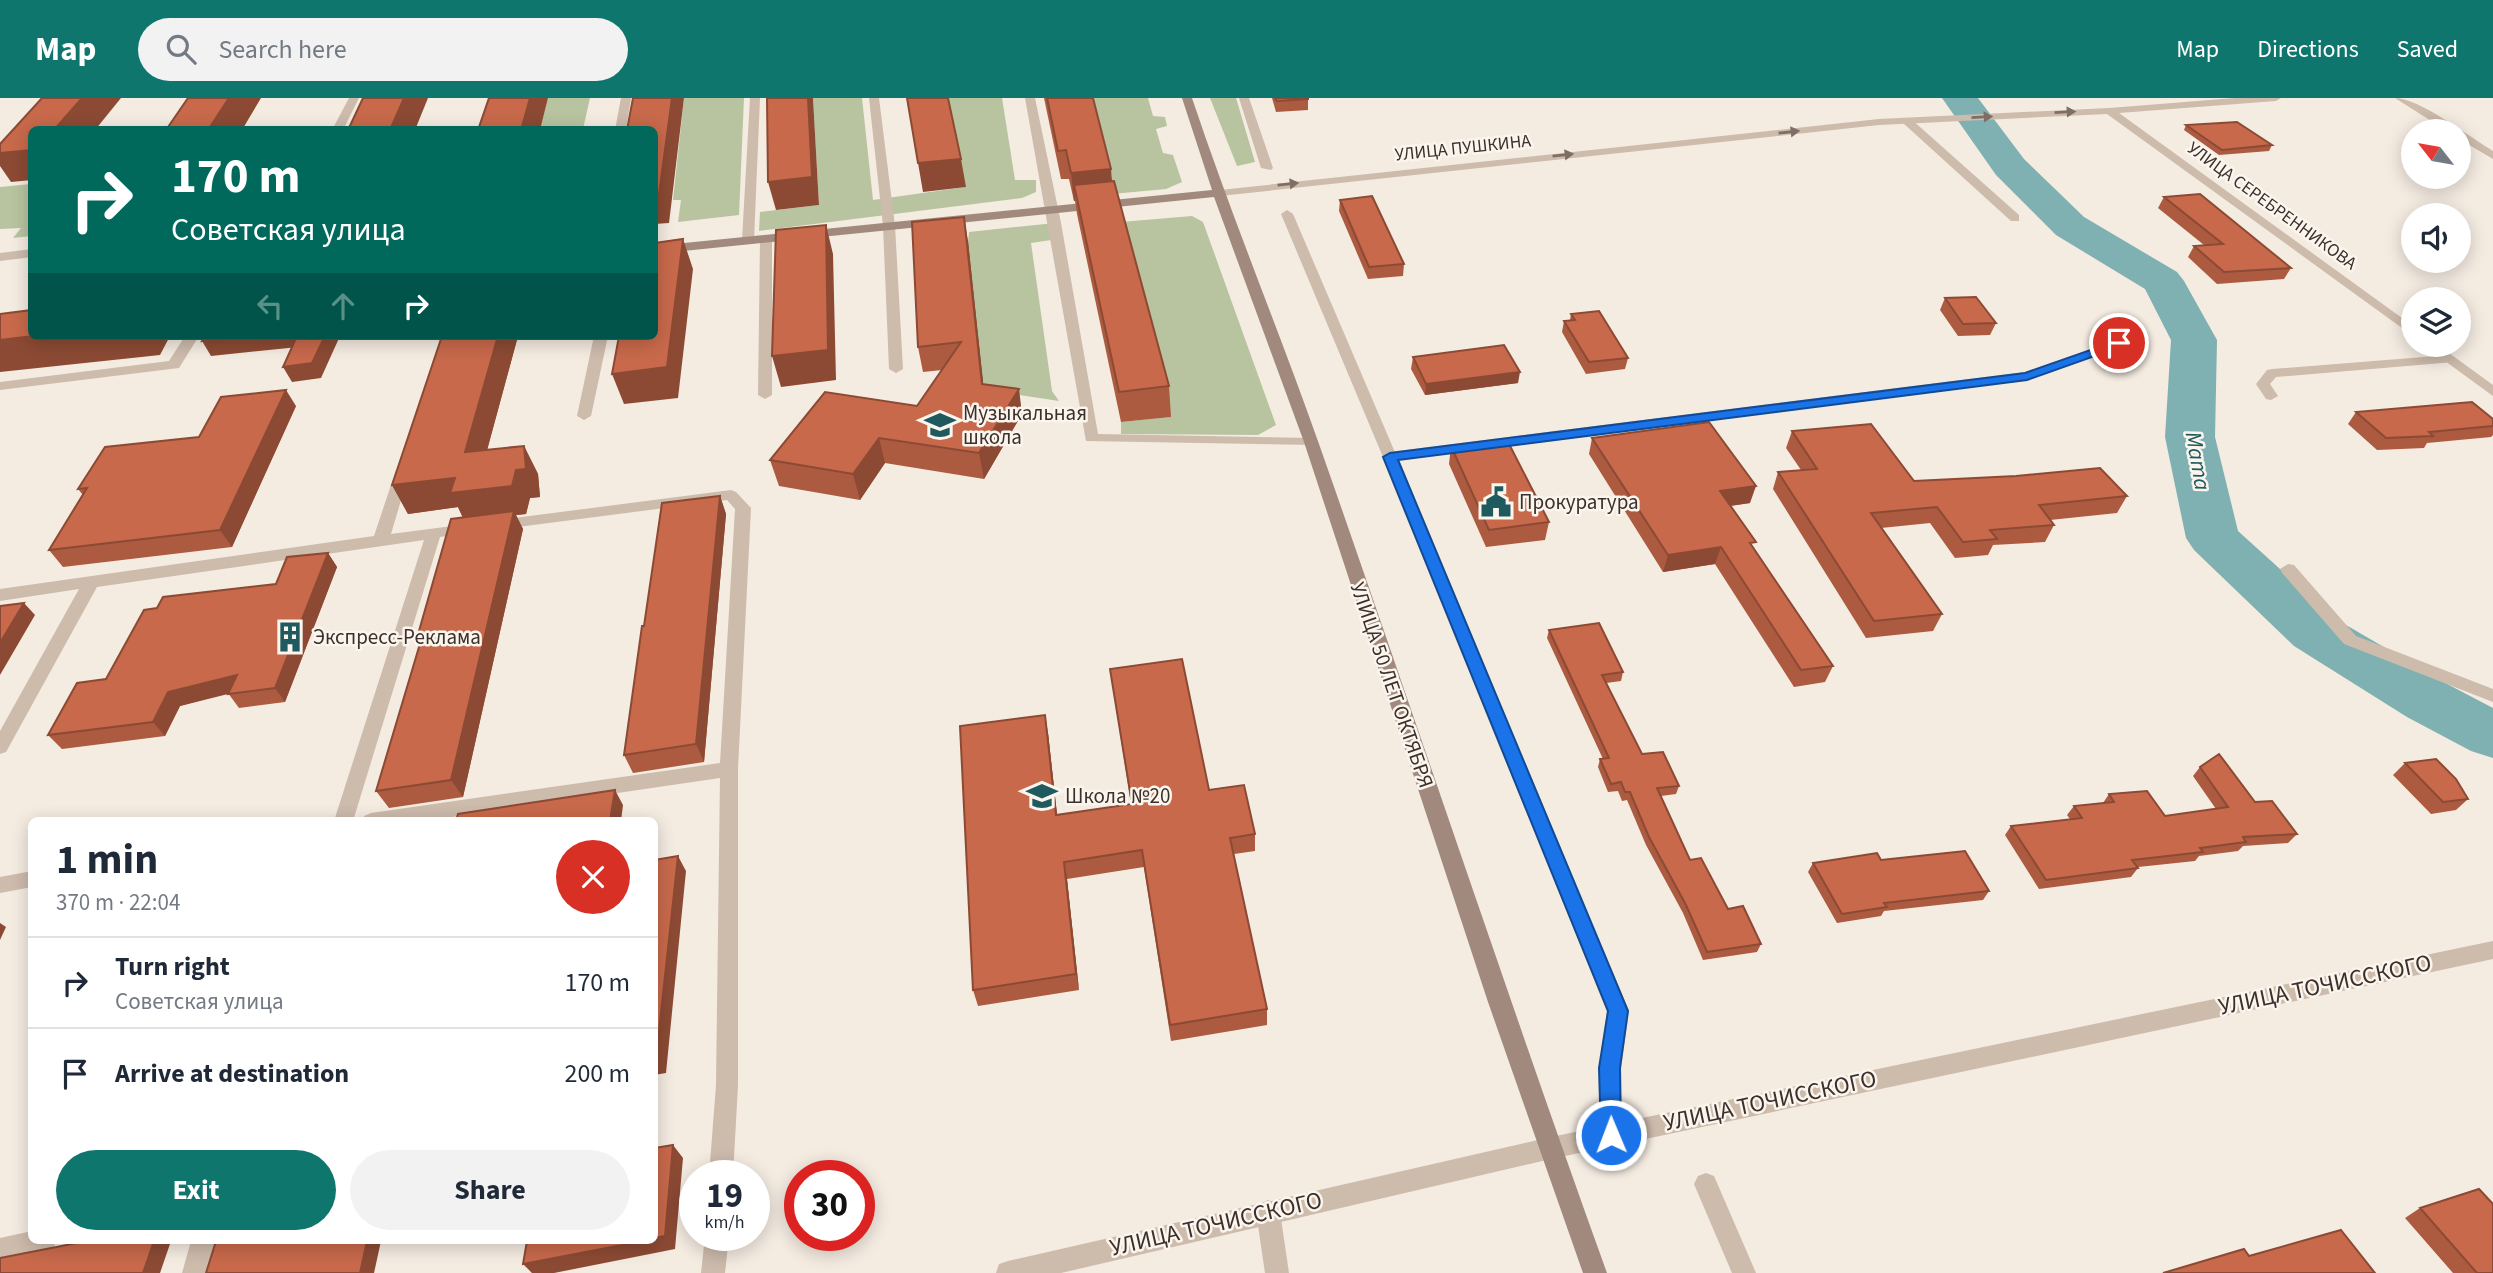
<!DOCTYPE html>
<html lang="en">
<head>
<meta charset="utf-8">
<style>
  body { margin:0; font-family:"Source Sans 3",sans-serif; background:#f2f2f3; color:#1f2937; height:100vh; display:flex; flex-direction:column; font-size:26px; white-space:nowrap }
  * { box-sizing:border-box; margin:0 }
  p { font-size:23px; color:#747a83 }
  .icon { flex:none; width:38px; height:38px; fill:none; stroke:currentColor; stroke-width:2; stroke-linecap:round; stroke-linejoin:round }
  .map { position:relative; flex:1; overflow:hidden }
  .details { position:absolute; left:28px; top:719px; width:630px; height:427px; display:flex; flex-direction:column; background:#fff; border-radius:10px; box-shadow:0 4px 18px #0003 }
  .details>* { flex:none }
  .guide { position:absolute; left:28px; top:28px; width:630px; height:214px; border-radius:10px; box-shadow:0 4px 18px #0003; background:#00695c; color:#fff; overflow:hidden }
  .needle { width:46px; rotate:301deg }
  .controls { position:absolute; left:2401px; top:21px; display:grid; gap:14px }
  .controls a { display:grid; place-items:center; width:70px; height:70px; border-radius:50%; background:#fff; box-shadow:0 4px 18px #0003; font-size:35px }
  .speed { position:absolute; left:679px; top:1062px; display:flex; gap:14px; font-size:35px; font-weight:700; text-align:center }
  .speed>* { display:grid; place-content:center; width:91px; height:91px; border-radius:50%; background:#fff; box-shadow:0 4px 18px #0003; line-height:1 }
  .speed small { font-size:18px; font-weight:400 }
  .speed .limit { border:10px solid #d22; background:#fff; color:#111 }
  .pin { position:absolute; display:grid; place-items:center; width:60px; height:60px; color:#fff; margin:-30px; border:4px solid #fff; border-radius:50%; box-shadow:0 2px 7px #0007 }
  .me { position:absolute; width:77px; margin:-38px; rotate:359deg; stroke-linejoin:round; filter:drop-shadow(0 0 5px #0008) }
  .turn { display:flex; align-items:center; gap:24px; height:147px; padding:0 28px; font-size:32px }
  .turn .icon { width:91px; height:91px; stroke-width:2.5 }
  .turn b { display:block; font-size:49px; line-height:60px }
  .lanes { display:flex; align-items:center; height:66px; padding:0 28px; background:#0003; justify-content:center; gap:35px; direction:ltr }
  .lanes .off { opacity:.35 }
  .round { display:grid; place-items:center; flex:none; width:74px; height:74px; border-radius:37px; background:#f2f2f3 }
  .headline { display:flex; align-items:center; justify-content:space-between; height:119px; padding:0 28px }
  h1 { font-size:42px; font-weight:700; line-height:52px }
  .primary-button { display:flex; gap:14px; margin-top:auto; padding:14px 28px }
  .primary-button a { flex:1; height:80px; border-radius:42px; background:#0f766e; color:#fff; font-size:28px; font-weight:700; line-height:80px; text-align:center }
  .primary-button a+a { background:#f2f2f3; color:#1f2937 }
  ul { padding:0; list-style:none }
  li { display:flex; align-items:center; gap:21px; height:91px; padding:0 28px; border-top:2px solid #e0e1e3 }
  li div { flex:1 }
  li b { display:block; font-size:26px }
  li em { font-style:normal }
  header { display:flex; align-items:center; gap:42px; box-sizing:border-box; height:98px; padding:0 35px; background:#0f766e; color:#fff }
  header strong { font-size:33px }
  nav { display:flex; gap:38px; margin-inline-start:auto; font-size:24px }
  .search { width:490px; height:63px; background:#f2f2f3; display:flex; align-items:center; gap:18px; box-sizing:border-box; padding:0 24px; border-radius:38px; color:#747a83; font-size:26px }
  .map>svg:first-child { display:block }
</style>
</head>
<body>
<header>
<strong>Map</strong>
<div class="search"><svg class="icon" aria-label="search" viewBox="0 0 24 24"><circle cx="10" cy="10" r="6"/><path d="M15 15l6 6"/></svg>Search here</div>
<nav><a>Map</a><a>Directions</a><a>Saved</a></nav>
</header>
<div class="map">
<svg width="2493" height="1175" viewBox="0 0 2493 1175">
  <rect width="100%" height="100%" fill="#f4ebe1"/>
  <path fill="#b8c4a0" d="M548,0h42l-7,31h-43z
    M684,0h60l-5,117 -61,7 3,-22h-8z
    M813,0h49l11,102 92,-13 -18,-89h55l13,82h21v12l-14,6 -263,33 1,-19 59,-7z
    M1088,0h60l5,18 12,1 2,9 -11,3 7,24 10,2 9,27 -16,7 -54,5z
    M1210,0h26l19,64 -18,4z
    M31,86v52l-18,2 8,-10 -21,1v-42z
    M1192,118l11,6 73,203 -18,10 -137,-1v-12l49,-5 -49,-195z
    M1055,125l3,16 -27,4 21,148 7,10 -106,-16 16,-153z"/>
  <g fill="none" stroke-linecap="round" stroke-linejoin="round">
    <path fill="#7fb0b2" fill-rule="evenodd" d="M1942,0h36l46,61 60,58 93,55 7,9 33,59 -2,97 23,94 96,87 115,67 44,23v50l-22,-7 -64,-34 -113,-71 -100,-96 -8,-12 -21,-101 6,-97 -26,-51 -89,-54 -60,-60z"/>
    <path fill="#cdbbac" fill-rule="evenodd" d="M349,0h10l-16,32h-11z
      M621,0h10l-5,32h-11z
      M750,0h10l-6,142 -6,4 -6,-4z
      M869,0h10l16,128 8,143 -7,4 -7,-4 -6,-143z
      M1025,0h10l26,125 37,211 213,4 7,4 -2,3 -230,-4z
      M1239,0h10l24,70 -2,2 -10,-2z
      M1287,112l6,4 104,243 -2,3 -5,2 -7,-5 -102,-243z
      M766,137l6,4v156l-7,4 -7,-4 2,-156z
      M32,151v8l-32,4v-8z
      M185,238h14l-20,32 -179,22v-8l169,-21z
      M594,238h14l-17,80 -7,4 -7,-4z
      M403,367l7,5 -19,64 340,-44 5,2 15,16 -13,261v316l-5,91h-24l7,-91 4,-307 -295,43h-63l2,-5 7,-3 349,-50 15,-254 -8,-9 -287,37 -87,284h-19l90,-281 -327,47 -91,165 -6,2v-23l79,-142 -79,12v-12l374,-53 22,-66z
      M32,773v16l-32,6v-16z
      M1706,1075l8,3 42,97h-24l-38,-89 4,-8z
      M1268,1102l8,4 4,8 9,61h-24l-9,-61 4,-8z
      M32,1133v10h24l-3,9 -53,12v-24z
      M705,1138h24l-4,37h-24z
      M191,1143h24l-9,32h-24z"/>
    <path fill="#cdbbac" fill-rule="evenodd" d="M2395,0c24,0 75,39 98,53v8l-34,-20v-8h-12z
      M1903,21h8l108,96v6h-8l-108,-98z
      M2142,233l5,1v6l-120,42 -628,80 230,551 -8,57 1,67 -3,8 -8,3 -8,-3 -3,-8 -1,-67 8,-57 -224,-554 7,-5 635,-80z
      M2449,257l7,4 -2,3 -178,15 -6,7 8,12 -7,4 -5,-1 -10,-15 11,-14 5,-1z
      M2288,466l6,1 62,71 137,53v13l-149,-58 -62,-71 -2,-4z
      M1551,1039l8,3 4,8 -4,8 -8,3 -490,114h-65l3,-9 9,-3z"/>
    <path fill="#cdbbac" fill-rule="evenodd" d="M2235,0h46l-5,3 -157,12 294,213v10l-306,-222 -228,11 -659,71 -6,-3 6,-3 659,-71 230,-11z
      M2423,247h15l55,40v11z
      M2493,843v18l-942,200 -8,-3 -4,-8 4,-8 8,-3z"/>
    <path fill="#a18a7d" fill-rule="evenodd" d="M1182,0h10c39,117 86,230 127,346 97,276 189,554 288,829h-24l-95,-271 -184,-560 -90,-245 -560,57v-8l558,-56z"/>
  </g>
  <path fill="#ac5a40" d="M1044,0h49l19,83 57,205 2,31 -50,5 -44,-208 -2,-13h-1l-5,-22h-8z
    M1272,0h36v12l-32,2z
    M2186,27l86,20 -3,6 -50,4 -35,-25z
    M2164,99l127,71 -7,11 -67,5 -29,-27 6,-11 10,-1 -46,-37z
    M1340,102l64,64 -1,12 -35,3 -29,-68z
    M968,143l15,143 39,30 -38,65 -99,-16 -25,37 -81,-14 -9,-26 147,-54 25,-36 -19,2 -5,-25z
    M1945,200l51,25 -6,12 -32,1 -18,-26z
    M1571,216l57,44 -3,11 -39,5 -24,-42 2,-11 6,-1z
    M442,238h76l-31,114 37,-4 14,28 2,23 -10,1 -4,16 -10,1 7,14 -60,268 -74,11 -13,-17 87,-273 -5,-11 -50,7 -16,-29z
    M1413,259l105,26 -93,12 -14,-26z
    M296,308l-64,141 -169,20 -14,-17 34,-55 -5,-6 121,-52z
    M2356,314l137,7v16l-2,2 -64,6 -3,5 -47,2 -29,-26z
    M1792,333l122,50 213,15 -10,17 -67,7 4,5 -9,17 -52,3 -5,10 -33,3 -25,-35 -49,5 61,86 -9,17 -67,7 -93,-149 5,-17 23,-2 -15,-22z
    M1592,340l158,65 -20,3 24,43 79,117 -8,16 -31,5 -79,-123 -52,8 -74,-118z
    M1451,348l98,76 -4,18 -59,7 -37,-83z
    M720,398l6,18 -22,248 -71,11 -9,-18z
    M328,455l9,14 -52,135 -46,6 -11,-15 -48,13 -15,30 -103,13 -14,-14 58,-56 51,-71 119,-24z
    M1549,532l74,42 -2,9 -15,2 36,71 37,32 -3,8 -15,2 29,64 38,49 33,35 -4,8 -54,8 -20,-47 -37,-68 -19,-45 -5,1 -4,-10 -10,1 -10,-25 2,-8h3l-56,-121z
    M1110,571l99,121 46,44v17l-21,3 33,155v16l-96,16 -27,-174 -77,12 12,111 -101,16 -5,-16 75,-257 9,82 74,-11z
    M2405,665l63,36 -12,11 -25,4 -38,-39z
    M2200,669l55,35 42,32 -9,9 -45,3 -5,5 -39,5 -4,5 -57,6v1l-7,9 -92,12 -34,-54 6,-9 59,-7 -3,-4 7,-9 29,-3 6,-9 56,22 51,-7 -23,-33z
    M1813,765l176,28 -6,9 -99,11 -3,5 -44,7 -29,-51z
    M2420,1110l73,65h-40l-48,-55z"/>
  <path fill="#8c4a34" d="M82,0h39l-26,32h-41z
    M229,0h32l-19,32h-34z
    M404,0h24l-13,32h-25z
    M530,0h18l-8,32h-19z
    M672,0h12l-15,125 -15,1v-29z
    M808,0h5l6,107 -43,5 -8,-28z
    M32,52v30l-21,2 -11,-16v-13z
    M961,61l5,28 -43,5 -5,-29z
    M1111,71l2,28 -39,-12 1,16h-1l-3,-28z
    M964,119l4,24 18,168 -4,-25z
    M826,127l7,29 3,126 -55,7 -9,-31z
    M683,141l10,30 -15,129 -54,6 -12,-30z
    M33,238h137l-10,19 -160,17v-32z
    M252,238h50l6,10 -97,10 -9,-15z
    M325,238h15l-19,42 -29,4 -9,-15z
    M498,238h20l-39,144 -14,-28z
    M1520,274l-2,11 -93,12 1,-11z
    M1019,291l3,25 -38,65 -5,-26z
    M286,292l10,16 -64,141 -12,-17z
    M879,340l6,25 -25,37 -7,-26z
    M524,348l14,28 2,23 -10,1 -4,16 -10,1 7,14 -60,268 -12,-17 14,-258 -7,-15 -50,7 -16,-29 124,-15z
    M1756,388l-6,17 -35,5 5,-17z
    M720,398l6,18 -22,248 -8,-18z
    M1721,449l-6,17 -52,8 5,-17z
    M328,455l9,14 -52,135 -10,-14z
    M24,505l11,12 -35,60v-32z
    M237,577l11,14 -68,17 -15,30 -12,-14 15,-30z
    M1045,617l3,18 11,99 -3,-17z
    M615,692l8,15 -2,16h-11z
    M678,758l8,15 -20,202 -12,2v-16z
    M1064,764l3,17 12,111 -3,-16z
    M0,825l6,4 -6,13z
    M673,1047l10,13 -8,91 -121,24h-22l-9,-9 120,-23h11z
    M154,1143h17l-11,32h-17z
    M367,1143h14l-7,32h-14z"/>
  <path fill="#c8694b" stroke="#8c4a34" stroke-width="2" d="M42,0h40l-28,32h-22v20l-32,3v-9z
    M188,0h41l-21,32h-42z
    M363,0h41l-14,32h-42z
    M489,0h41l-9,32h-43z
    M633,0h39l-13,96 -5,1v-65h-27z
    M767,0h41l4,79 -44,5z
    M907,0h41l13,61 -43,4z
    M1047,0h46l18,71 -40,4 -5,-23 -8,1z
    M1275,0h33v1l-31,2z
    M2237,24l35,23 -50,5 -36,-25z
    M1114,83l55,205 -50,6 -45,-207z
    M2200,96l91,74 -67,4 -30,-26 29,-2 -59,-47z
    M1372,98l32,68 -35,3 -29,-67z
    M964,119l18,167 37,5 -40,64 -100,-15 -26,36 -83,-14 55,-68 92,14 44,-64 -43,5 -6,-125z
    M826,127l2,125 -56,6 4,-126z
    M683,141l-16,128 -55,7 7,-38h35v-93z
    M1976,199l20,26 -33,1 -18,-26z
    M32,212v26h1l-33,4v-26z
    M1599,213l29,47 -39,4 -25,-41 11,-1 -4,-6z
    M205,238h47l-50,5z
    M297,238h28l-13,27 -29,4z
    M442,238h56l-33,116 59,-6 2,23 -10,1 -4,16 -62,7 5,-15 -63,7z
    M1504,247l16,27 -94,12 -13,-27z
    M286,292l-66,140 -171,20 38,-62 -9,1 27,-42 94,-10 22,-40z
    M2472,304l21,17v7l-64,6 4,4 -47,2 -30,-26z
    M1709,324l47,64 -36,5 36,51 -6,1 83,123 -32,4 -80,-123 -53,8 -76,-117z
    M1871,326l43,57 102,-5 84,-8 27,28 -88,9 15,20 -64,5 7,9 -34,3 -26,-35 -66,6 71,101 -68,7 -96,-149 39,-3 -25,-38z
    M1507,342l42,82 -60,8 -38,-84z
    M720,398l-24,248 -72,11 18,-129h2l18,-123z
    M514,413l-63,269 -75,11 46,-154 -5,1 34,-119z
    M328,455l-53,135 -47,6 9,-19 -69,17 -15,30 -105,13 29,-52 29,-4 38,-69 13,-2 6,-11 113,-13 11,-27z
    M24,505l-24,40v-37z
    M1599,525l24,49 -21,3 40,79 21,-2 16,34 -22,2 33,72 11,-2 27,51 15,-3 18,38 -54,8 -21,-47 -37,-68 -19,-45h-5l-4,-10 -10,2 -11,-25 9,-1 -60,-128z
    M1182,561l27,131 35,-5 11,49 -25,4 37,171 -97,16 -28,-175 -78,12 12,112 -103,16 -13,-264 85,-11 11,100 76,-11 -22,-135z
    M2219,656l36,48 17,-1 25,33 -54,3 3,5 -46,6 3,4 -71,8 6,8 -92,12 -35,-54 71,-8 -8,-12 40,-4 -5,-8 38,-3 18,25 63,-9 -28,-40z
    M2436,661l20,20 12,20 -25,3 -38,-39z
    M615,692l-5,31h-154l2,-7z
    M1965,753l24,40 -105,12 3,4 -45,7 -29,-51 64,-10 4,7z
    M678,758l-22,203h-2v-199z
    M673,1047l-8,91 -11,2v-90z
    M2479,1091l14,15v69h-16l-57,-65z
    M2341,1132l34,43h-212l81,-24 5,7z
    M87,1143h67l-11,32h-143v-15z
    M216,1143h151l-7,32h-154z
    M527,1143h116l-120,23z"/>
  <defs><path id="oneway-solid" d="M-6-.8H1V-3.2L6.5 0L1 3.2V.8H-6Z" transform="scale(1.75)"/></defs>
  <g fill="#7d6f65">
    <use href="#oneway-solid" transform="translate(2065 14) rotate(-3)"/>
    <use href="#oneway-solid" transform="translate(1982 19) rotate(-3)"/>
    <use href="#oneway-solid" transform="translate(1789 34) rotate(-6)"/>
    <use href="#oneway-solid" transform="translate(1563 57) rotate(-6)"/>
    <use href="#oneway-solid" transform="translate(1288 86) rotate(-6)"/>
  </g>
  <path fill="#1a73e8" stroke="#114b97" stroke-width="2" d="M2119,242l6,3 -2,3 -96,34 -629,80 230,551 -8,57 1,67 -3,7 -7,3 -7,-3 -3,-7 -2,-67 9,-57 -225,-554 7,-4 635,-80z"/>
  <defs>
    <g id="school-bare" transform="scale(2.415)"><path d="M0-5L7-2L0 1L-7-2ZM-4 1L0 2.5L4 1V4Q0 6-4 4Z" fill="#1f5a5e" stroke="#fbf5ee" stroke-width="2.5" paint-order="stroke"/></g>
    <g id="civic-bare" transform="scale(2.415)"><path d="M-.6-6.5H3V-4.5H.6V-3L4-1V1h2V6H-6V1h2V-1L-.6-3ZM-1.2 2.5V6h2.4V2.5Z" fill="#1f5a5e" stroke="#fbf5ee" stroke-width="2.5" paint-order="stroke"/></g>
    <g id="building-bare" transform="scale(2.415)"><path d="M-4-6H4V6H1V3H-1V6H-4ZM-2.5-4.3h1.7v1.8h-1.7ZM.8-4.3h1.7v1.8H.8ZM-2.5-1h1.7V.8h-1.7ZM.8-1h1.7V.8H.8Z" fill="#1f5a5e" stroke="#fbf5ee" stroke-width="2.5" paint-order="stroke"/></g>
  </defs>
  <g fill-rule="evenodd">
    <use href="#school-bare" x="940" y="327"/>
    <use href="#civic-bare" x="1496" y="404"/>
    <use href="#building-bare" x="290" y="539"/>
    <use href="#school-bare" x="1042" y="698"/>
  </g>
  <g text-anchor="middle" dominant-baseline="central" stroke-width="5" stroke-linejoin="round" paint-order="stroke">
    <g font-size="18" fill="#3b302b" stroke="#fbf5ee">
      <text transform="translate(1463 50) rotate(-6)">УЛИЦА ПУШКИНА</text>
      <text transform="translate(2272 108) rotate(36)">УЛИЦА СЕРЕБРЕННИКОВА</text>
    </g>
    <g font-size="21" fill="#3b302b" stroke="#fbf5ee" text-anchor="start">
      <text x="963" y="315">Музыкальная<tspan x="963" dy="24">школа</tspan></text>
      <text x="1519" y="404">Прокуратура</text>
      <text x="313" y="539">Экспресс-Реклама</text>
      <text x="1065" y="698">Школа №20</text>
    </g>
    <g font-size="21" fill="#3b302b" stroke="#fbf5ee">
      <text transform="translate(1392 587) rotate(71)">УЛИЦА 50 ЛЕТ ОКТЯБРЯ</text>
    </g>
    <g font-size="23" font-style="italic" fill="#1f5a5e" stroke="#fbf5ee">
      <text transform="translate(2198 363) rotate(80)">Мата</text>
    </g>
    <g font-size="24" fill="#3b302b" stroke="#fbf5ee">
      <text transform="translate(2325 887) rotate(-12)">УЛИЦА ТОЧИССКОГО</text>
      <text transform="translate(1770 1003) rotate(-12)">УЛИЦА ТОЧИССКОГО</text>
      <text transform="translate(1216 1126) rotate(-13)">УЛИЦА ТОЧИССКОГО</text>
    </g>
  </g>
</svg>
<div class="controls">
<a><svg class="needle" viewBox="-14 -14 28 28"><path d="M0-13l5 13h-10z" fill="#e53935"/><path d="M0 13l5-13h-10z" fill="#747a83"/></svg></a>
<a><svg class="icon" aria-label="sound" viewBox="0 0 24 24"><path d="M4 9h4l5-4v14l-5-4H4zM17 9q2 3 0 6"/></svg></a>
<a><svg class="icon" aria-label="layers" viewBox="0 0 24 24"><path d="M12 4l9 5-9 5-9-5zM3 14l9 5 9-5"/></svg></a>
</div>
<div class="speed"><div>19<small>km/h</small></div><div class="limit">30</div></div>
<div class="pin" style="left:2119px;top:245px;background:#d93025"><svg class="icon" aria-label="arrive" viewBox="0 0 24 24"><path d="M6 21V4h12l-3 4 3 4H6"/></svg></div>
<svg class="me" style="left:1611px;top:1037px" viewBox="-20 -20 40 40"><circle r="17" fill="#1a73e8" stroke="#fff" stroke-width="3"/><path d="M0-11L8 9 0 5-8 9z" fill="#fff"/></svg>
<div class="guide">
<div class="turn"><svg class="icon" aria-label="right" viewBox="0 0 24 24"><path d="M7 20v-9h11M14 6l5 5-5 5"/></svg><div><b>170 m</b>Советская улица</div></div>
<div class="lanes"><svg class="icon off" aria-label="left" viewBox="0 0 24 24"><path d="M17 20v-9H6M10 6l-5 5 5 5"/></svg><svg class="icon off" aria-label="ahead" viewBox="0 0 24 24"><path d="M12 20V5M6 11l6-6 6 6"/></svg><svg class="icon" aria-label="right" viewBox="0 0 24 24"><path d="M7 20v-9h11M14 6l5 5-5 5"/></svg></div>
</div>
<section class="details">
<div class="headline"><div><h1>1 min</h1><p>370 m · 22:04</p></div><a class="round" style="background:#d93025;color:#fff"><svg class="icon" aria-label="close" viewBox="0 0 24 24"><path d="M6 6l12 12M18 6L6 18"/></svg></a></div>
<ul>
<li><svg class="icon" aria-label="right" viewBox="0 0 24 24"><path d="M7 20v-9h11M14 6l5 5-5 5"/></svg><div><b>Turn right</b><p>Советская улица</p></div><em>170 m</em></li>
<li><svg class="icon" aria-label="arrive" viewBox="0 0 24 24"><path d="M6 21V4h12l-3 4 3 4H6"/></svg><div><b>Arrive at destination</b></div><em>200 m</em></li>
</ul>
<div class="primary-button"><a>Exit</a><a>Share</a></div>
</section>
</div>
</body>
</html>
